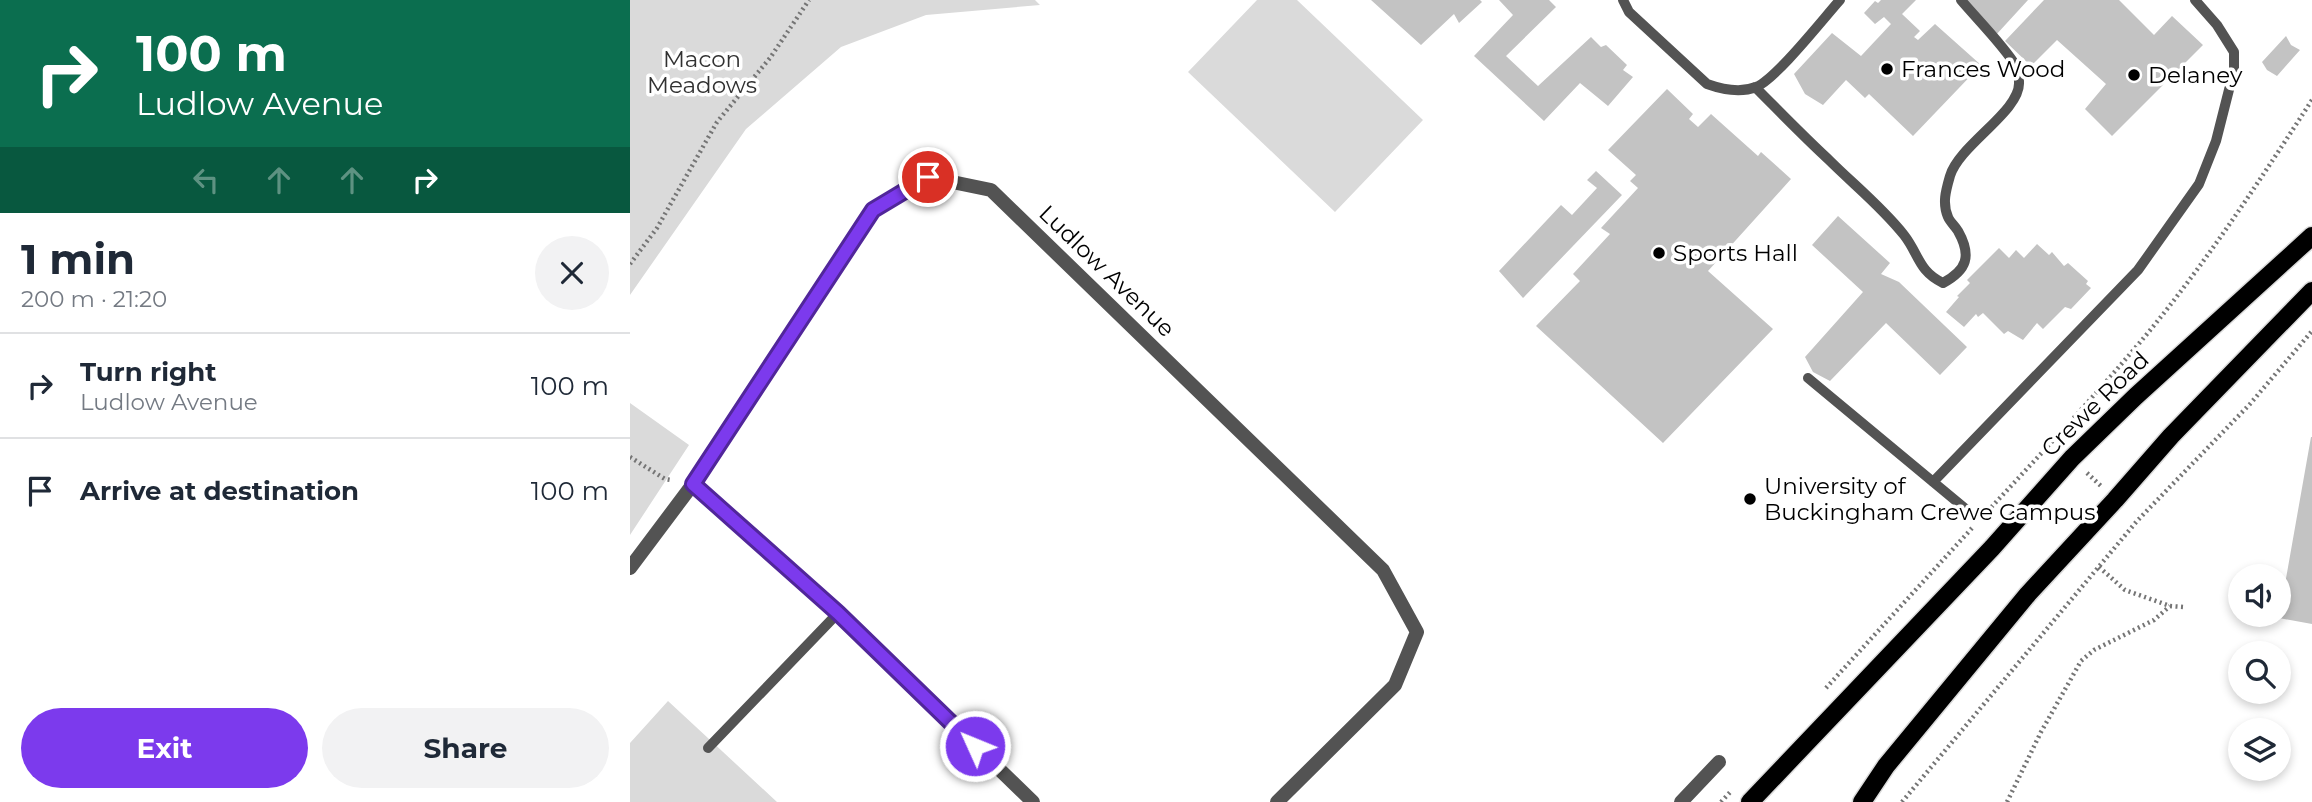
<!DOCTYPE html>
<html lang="en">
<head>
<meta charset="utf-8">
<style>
  body { margin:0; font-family:Montserrat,sans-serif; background:#f2f2f3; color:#1f2937; height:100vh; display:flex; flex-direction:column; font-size:26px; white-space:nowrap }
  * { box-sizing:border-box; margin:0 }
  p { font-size:23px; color:#747a83 }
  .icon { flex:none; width:38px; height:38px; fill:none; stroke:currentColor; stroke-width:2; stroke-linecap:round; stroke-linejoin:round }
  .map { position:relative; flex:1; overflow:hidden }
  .panel { display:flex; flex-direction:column; background:#fff; width:630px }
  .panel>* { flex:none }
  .top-card { background:#0b6e4f; color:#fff; overflow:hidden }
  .buttons { position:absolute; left:1598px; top:564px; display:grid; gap:14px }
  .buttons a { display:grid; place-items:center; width:63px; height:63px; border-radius:50%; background:#fff; box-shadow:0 4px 10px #0003; font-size:35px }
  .pin { position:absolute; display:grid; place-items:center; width:60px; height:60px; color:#fff; margin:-30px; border:4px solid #fff; border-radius:50%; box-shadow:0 2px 7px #0007 }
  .me { position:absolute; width:77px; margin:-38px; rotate:314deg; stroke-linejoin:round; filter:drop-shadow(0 0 5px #0008) }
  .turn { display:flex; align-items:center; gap:24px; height:147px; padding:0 21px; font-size:32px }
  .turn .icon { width:91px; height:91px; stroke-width:2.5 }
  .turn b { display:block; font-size:49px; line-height:60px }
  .lanes { display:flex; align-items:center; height:66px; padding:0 21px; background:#0003; justify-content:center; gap:35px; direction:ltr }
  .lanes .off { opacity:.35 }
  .round { display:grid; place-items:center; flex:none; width:74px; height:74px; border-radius:37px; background:#f2f2f3 }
  .summary { display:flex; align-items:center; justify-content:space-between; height:119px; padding:0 21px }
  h1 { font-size:42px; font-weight:700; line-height:52px }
  .primary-button { display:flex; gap:14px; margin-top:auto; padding:14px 21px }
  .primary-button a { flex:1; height:80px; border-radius:42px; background:#7c3aed; color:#fff; font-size:28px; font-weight:700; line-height:80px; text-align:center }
  .primary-button a+a { background:#f2f2f3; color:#1f2937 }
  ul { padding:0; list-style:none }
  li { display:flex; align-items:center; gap:21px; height:105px; padding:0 21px; border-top:2px solid #e0e1e3 }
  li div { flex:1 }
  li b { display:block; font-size:26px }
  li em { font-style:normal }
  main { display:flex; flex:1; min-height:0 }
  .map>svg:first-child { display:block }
</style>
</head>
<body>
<main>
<section class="panel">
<div class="top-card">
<div class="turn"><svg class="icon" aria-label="right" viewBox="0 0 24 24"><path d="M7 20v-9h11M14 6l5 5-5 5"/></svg><div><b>100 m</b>Ludlow Avenue</div></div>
<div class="lanes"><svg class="icon off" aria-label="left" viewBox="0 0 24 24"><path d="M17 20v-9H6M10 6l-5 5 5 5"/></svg><svg class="icon off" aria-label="ahead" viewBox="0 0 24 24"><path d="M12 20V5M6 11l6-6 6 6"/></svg><svg class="icon off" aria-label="ahead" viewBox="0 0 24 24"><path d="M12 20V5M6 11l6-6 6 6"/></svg><svg class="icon" aria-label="right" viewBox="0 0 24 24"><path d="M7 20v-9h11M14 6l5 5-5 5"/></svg></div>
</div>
<div class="summary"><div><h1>1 min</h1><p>200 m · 21:20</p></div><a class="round"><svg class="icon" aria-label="close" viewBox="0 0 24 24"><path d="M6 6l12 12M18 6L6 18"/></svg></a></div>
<ul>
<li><svg class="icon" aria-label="right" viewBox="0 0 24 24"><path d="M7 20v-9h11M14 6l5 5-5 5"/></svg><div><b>Turn right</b><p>Ludlow Avenue</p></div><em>100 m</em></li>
<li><svg class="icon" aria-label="arrive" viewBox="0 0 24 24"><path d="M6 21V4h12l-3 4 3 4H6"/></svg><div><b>Arrive at destination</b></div><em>100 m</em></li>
</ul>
<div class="primary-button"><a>Exit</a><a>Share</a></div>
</section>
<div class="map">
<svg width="1682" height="802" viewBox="0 0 1682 802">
  <rect width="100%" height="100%" fill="#fff"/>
  <path fill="#dadada" d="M0,0h405l5,5 -114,10 -85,32 -95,82 -116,166z
    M627,0h40l126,120 -88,92 -147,-140z
    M0,403l59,42 -59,90z
    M38,701l109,101h-147v-59z"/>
  <path fill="#c3c3c3" d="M741,0h109l2,2 -23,21 -5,-9 -33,31z
    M869,0h50l7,7 -50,49 32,30 53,-49 10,10 5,-2 21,20 -4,5 10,7 -25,29 -28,-23 -36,38 -70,-65 39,-41z
    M1251,0h35l-14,14 18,17 -6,6 4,3 17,-16 46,41 -68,71 -44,-42 -4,4 -19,-18 -23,25 -18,-11 -11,-20 38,-41 29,23 30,-32 -7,-7 -9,7 -11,-11 11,-12 3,2z
    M1326,0h72l-33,36z
    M1414,0h75l35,35 18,-19 31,29 -91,91 -27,-27 21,-25 -49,-44 -26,26 -26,-25z
    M1656,36l5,9 9,5 -23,26 -10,-6 -5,-8z
    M1037,89l26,25 -4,5 9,8 13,-13 47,42 3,-4 30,27 -83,92 65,58 -110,114 -127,-117 44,-45 -7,-7 37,-40 -9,-6 37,-40 -8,-7 6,-6 -28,-25z
    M966,171l26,24 -99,103 -24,-27 62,-66 11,10 25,-27 -10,-8z
    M1208,216l52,47 -9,11 18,8 68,65 -27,28 -54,-52 -56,58 -17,-9 -8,-15 58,-65 -51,-47z
    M1407,244l12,11 3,-3 12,14 4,-3 20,18 -2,3 5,4 -20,21 -6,-2 -22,22 -6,-6 -14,17 -15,-9 -4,3 -21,-21 -5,4 -2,-3 -12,13 -18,-15 13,-15 -2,-1 13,-13 -3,-3 32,-32 10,10 7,-8 8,8z
    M1681,437h1v187l-33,-6z"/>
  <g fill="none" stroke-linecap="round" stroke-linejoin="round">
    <g stroke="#dbdbdb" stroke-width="21">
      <path id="primary" d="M1120,802l242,-254 80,-90 64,-62 176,-160
        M1232,802l24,-36 142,-172 87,-94 56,-64 141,-145"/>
    </g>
    <path stroke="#757575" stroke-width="4.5" stroke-dasharray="2 3.5" stroke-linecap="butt" d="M0,264l27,-36 60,-106 53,-64 39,-58
      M0,457l35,22 6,1
      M1457,473l14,13
      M1354,515c55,-59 111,-119 163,-181 61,-74 113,-154 165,-234
      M1469,567l26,23 45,16 13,1
      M1196,688l147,-161
      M1091,802l11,-12
      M1272,802l235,-281 113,-117 62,-73
      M1377,802l34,-70 40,-71 13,-11 60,-30 16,-14"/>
    <path stroke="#535353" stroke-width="10" d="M993,0l6,12 78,72c14,5 34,9 49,3 20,-8 67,-68 84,-87
      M1125,87c24,24 48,49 73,72 25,25 54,48 76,76 15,19 14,36 39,48 24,-13 29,-27 15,-52 -3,-5 -8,-9 -10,-14 -6,-14 -2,-27 2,-41 9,-31 71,-65 69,-94 0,-5 0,-12 -3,-16 -12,-20 -39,-47 -55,-66
      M1178,378l159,132
      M1303,482l205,-212 61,-86 17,-43 18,-71v-18l-17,-27 -22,-25
      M78,748l130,-135"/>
    <path stroke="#535353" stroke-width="14" d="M63,484l145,129 195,189
      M0,568l63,-84 180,-274 55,-33 63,13 392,380 34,62 -22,53 -118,117
      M1051,802l38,-40"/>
    <use href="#primary" stroke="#000" stroke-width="18"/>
  </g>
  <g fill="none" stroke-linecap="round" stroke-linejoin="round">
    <g stroke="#51269a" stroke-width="18">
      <path id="route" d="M298,177l-55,33 -180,274 145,129 137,133"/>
    </g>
    <use href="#route" stroke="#7c3aed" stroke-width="12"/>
  </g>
  <g fill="#000" stroke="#fff" stroke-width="2.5">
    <circle cx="1257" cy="69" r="7"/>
    <circle cx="1504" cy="75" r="7"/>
    <circle cx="1029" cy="253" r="7"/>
    <circle cx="1120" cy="499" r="7"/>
  </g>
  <g text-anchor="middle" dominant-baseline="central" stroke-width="7" stroke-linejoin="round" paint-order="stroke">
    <g font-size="23" fill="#313131" stroke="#fff">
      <text x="72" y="59">Macon<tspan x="72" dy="26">Meadows</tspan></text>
    </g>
    <g font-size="23" fill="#000" stroke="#fff" text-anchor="start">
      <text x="1271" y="69">Frances Wood</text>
      <text x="1518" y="75">Delaney</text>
      <text x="1043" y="253">Sports Hall</text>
      <text x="1134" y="486">University of<tspan x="1134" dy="26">Buckingham Crewe Campus</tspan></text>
    </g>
    <g font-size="23" fill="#000" stroke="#fff">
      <text transform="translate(477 271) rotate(44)">Ludlow Avenue</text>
      <text transform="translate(1465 404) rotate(-44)">Crewe Road</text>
    </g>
  </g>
</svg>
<div class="buttons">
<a><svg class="icon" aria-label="sound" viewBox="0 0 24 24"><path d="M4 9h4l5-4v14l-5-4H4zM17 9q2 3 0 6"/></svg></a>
<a><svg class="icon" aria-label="search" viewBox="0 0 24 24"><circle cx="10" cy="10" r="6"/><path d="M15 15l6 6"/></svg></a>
<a><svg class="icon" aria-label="layers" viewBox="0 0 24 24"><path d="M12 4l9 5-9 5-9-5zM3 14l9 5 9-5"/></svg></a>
</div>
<div class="pin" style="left:298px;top:177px;background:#d93025"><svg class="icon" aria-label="arrive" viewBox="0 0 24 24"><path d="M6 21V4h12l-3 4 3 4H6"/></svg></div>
<svg class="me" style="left:345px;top:746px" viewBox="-20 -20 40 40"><circle r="17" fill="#7c3aed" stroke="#fff" stroke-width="3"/><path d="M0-11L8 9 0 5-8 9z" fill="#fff"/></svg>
</div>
</main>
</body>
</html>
